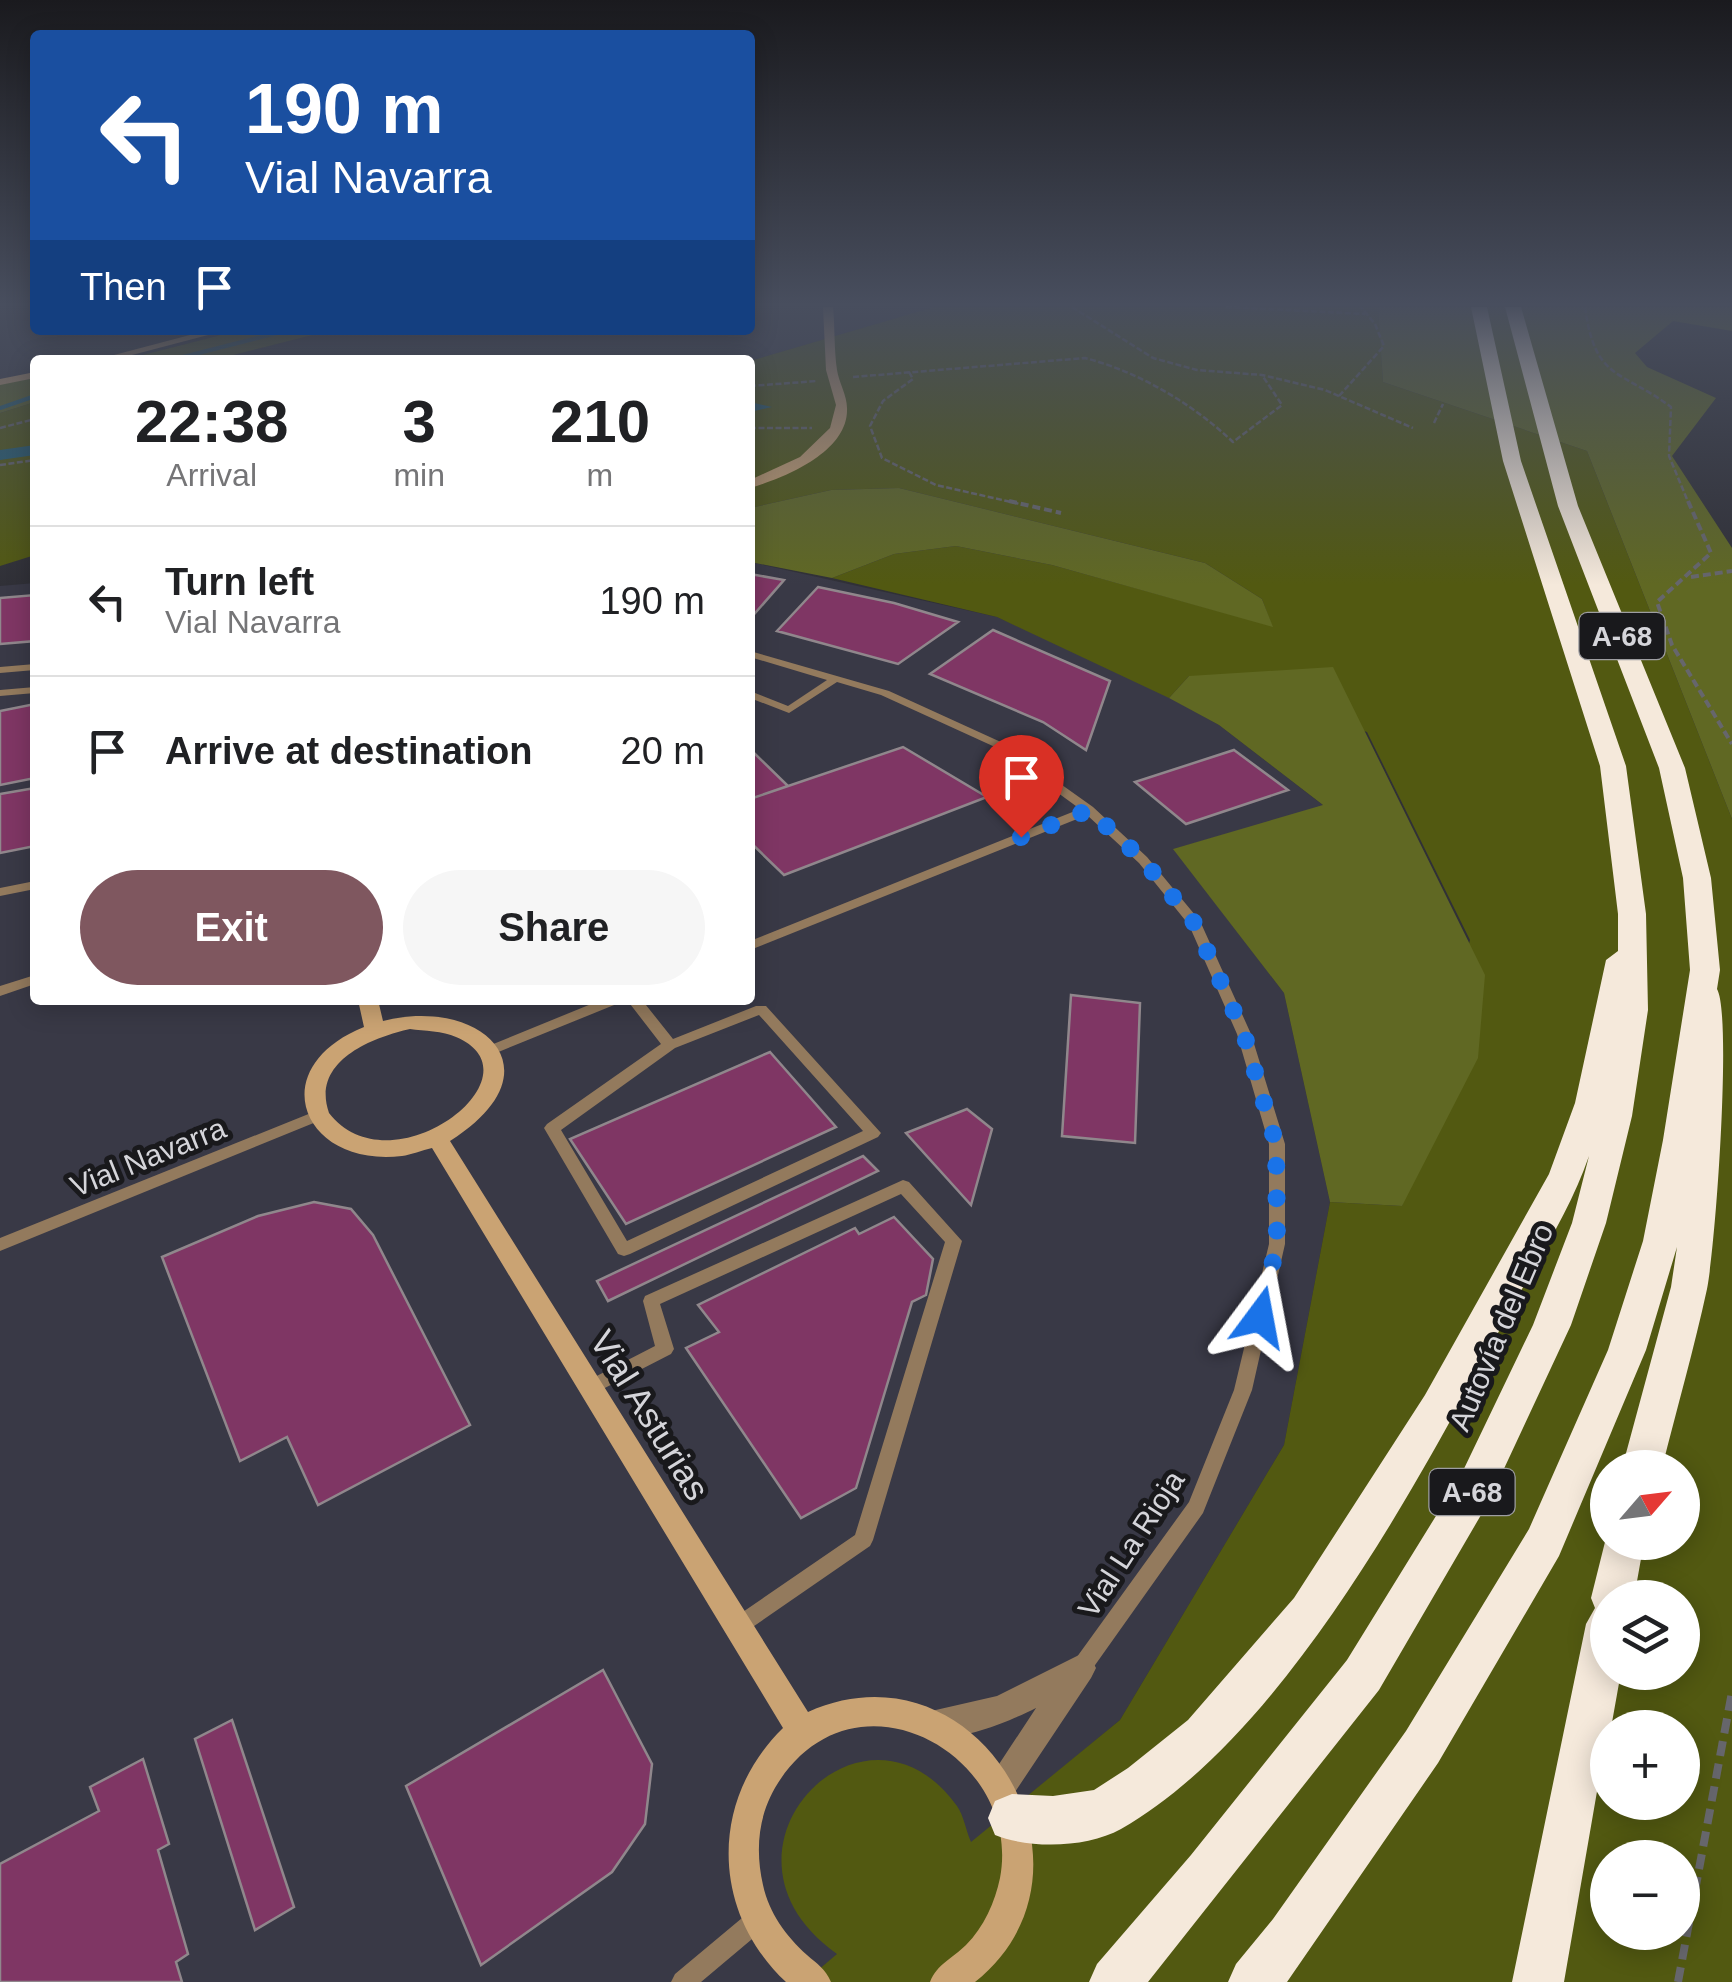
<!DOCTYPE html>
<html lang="en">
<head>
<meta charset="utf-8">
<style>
  body { margin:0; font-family:Helvetica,sans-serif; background:#f6f6f6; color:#202124; height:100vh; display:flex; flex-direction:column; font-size:38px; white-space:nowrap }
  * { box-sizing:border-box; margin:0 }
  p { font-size:32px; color:#757577 }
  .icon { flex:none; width:55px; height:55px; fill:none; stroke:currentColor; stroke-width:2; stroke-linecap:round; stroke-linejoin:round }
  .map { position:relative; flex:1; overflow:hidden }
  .drawer { position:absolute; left:30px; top:355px; width:725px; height:650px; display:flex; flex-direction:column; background:#fff; border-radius:10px; box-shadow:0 5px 25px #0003 }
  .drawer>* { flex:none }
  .guide { position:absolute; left:30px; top:30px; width:725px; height:305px; border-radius:10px; box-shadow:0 5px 25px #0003; background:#1a4fa0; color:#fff; overflow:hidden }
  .needle { width:65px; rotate:62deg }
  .tools { position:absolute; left:1590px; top:1450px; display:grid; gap:20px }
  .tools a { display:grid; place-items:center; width:110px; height:110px; border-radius:50%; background:#fff; box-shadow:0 5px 25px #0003; font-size:50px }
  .pin { position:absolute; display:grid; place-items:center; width:85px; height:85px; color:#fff; margin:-102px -42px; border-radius:50% 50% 50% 0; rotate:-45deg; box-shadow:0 0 10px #0007 }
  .pin .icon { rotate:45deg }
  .me { position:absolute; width:110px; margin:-55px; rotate:13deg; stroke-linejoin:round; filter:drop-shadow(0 0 8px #0008) }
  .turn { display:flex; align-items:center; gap:35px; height:210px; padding:0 50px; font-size:45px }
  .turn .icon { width:130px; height:130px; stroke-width:2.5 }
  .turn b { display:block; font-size:70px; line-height:85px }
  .then { display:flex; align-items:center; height:95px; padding:0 50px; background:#0003; gap:20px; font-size:38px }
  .eta { display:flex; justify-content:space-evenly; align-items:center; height:170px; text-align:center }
  .eta b { font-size:60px; font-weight:700; line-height:70px }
  .button { display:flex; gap:20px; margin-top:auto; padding:20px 50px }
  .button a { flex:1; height:115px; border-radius:60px; background:#7f575f; color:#fff; font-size:40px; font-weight:700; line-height:115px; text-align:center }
  .button a+a { background:#f6f6f6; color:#202124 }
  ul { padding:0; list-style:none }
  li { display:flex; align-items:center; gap:30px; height:150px; padding:0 50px; border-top:2px solid #e0e0e0 }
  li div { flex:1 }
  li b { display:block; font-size:38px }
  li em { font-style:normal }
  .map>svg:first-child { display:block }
</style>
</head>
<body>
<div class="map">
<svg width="1732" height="1982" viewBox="0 0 1732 1982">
  <rect width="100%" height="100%" fill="#303037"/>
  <path fill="#393946" d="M0,307h35v23h206l-118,30h-88v18l-35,6z
    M750,307h184l-184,54 -537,-1 119,-30h418z
    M750,562l247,55 135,60 87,48 105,81 -150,43 110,144 46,209 -46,243 -164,275 -316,262h-804v-1396l35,-3v417h715z"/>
  <path fill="#525911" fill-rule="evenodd" d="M934,307h444l5,75 204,69 145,368v1163h-928l33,-28c-144,-102 27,-278 120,-148 7,10 9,25 14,36l149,-122 164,-275 46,-243 72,4 68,-266 -103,-208 -178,-56 -20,22 -172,-81 -165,-39 62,-24 62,-8 96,19 220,61 -10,-27 -57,-36 -306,-75 -68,2 -81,18v-147zM1608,1468h74v74h-74zM1608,1598h74v74h-74zM1608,1728h74v74h-74zM1608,1858h74v74h-74z
    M35,402v153l-35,11v-153z"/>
  <path fill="#606823" d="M1378,307h354v24l-59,-10 -38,32 12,14 69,31 -44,58 60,92v271l-145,-368 -204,-69z
    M241,330h91l-119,30h-90z
    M35,378v24l-35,11v-29z
    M899,488l306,75 57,36 11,28 -221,-62 -96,-19 -62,8 -62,24 -82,-16v-54l81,-18z
    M1333,667l152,308 -7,83 -76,148 -72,-4 -46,-209 -111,-144 150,-44 -104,-80 -50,-27 20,-22z"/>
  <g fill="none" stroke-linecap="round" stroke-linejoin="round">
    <path stroke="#235e73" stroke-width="4" d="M171,360l118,-30
      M0,408l35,-12"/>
    <path fill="#235e73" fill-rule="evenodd" d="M750,402l22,5 -22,5z
      M35,445v10l-35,5v-10z"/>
  </g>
  <path fill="#7f3664" stroke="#90878c" stroke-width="2.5" d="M750,574l34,6 -34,39z
    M818,587l76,16 64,19 -60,42 -121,-33z
    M35,595v46l-35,3v-46z
    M993,630l117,51 -24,69 -43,-28 -113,-48z
    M35,704v74l-35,7v-74z
    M903,747l84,50 -203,78 -34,-33v-43z
    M750,749l38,37 -38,13z
    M1234,750l54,40 -102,34 -51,-42z
    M35,788v58l-35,7v-59z
    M1071,995l69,8 -5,140 -73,-7z
    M770,1052l66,75 -210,97 -56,-85z
    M967,1109l25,20 -21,76 -65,-72z
    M863,1156l15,15 -270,130 -11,-20z
    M314,1202l37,7 22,26 97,190 -152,80 -31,-68 -47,24 -78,-204 96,-41z
    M894,1217l39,42 -7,36 -14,7 -56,186 -55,30 -115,-170 33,-16 -21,-27 157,-77 4,6z
    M603,1670l49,94 -7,60 -33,48 -131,93 -75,-179z
    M232,1720l62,187 -39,23 -60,-191z
    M143,1759l26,85 -11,6 30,104 -12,8 6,20h-182v-118l99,-53 -9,-24z"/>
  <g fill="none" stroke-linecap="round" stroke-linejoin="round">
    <path stroke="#66666c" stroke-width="2.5" stroke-dasharray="6 2.5" stroke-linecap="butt" d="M1072,307l81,51 44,12 65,5 63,15 88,38
      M1226,307l139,7
      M1585,307c10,74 35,62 86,100l-2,49 20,48
      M909,372l4,7 -30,22 -13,25 12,32 54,27 84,19
      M853,377l232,-19c54,14 108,46 148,84l49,-37 -20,-30
      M750,386l67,-5
      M1339,396l45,-50 -9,-22 -14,-17
      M1434,423l9,-19
      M0,428l35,-9
      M750,428h62
      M0,465l35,-5"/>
    <path stroke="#66666c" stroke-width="4" stroke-dasharray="8 4" stroke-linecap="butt" d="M1009,501l52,12
      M1688,501l23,52 -54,49 15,43 60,99
      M1691,577l41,-6"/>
    <path stroke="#66666c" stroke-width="8" stroke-dasharray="15 8" stroke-linecap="butt" d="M1678,1982l54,-290"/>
    <path fill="#937a5d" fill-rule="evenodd" d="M750,651l139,40 114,52 90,64 54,50 53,64 51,113 34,110v100l-33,146 -49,123 -115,162 -7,3 -7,-3 -3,-7 3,-7 115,-159 45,-112 35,-146v-100l-32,-110 -48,-109 -50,-62 -52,-48 -337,135v-9l330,-132 -85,-62 -114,-52 -44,-13 -48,31 -39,-15v-7l38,15 39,-26 -77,-23z
      M35,664v6l-35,3v-6z
      M35,687v6l-35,3v-6z
      M35,881v8l-35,7v-8z
      M35,975v9l-35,12v-10z
      M601,1000h20l-2,3 -123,50 -5,2 -7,-5 2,-3z
      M627,1000h15l31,39 83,-33h10l115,127 -3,4 -248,117 -6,2 -6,-2 -74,-126 3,-4 114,-80zM759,1015l104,116 -236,110 -66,-111 114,-82z
      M316,1111l5,1 2,4 -2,4 -321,131v-13z
      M903,1180l6,2 53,59 -89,299 -3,6 -129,89 -7,-3 -3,-7 3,-7 121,-83 90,-293 -44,-48 -241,110 14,45 -3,5 -74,38 -6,2 -6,-2 -3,-5 3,-5 70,-36 -12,-45 2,-5z
      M756,1910l8,3 3,8 -3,8 -63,53h-30l4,-8 73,-61z"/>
    <path fill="#937a5d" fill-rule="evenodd" d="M1081,1654l10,4 5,10 -5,10 -80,120 -11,5 -11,-5 -5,-11 52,-79c-26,13 -81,37 -109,26l-4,-11 4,-11 70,-16z"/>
    <path fill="#caa373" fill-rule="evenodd" d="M823,307h10c2,21 1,42 4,63 2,13 10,25 10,38 2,44 -63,70 -97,80v-8l50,-23 30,-29 6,-23 -10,-35z
      M209,330h18l-114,30h-18z
      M35,372v6l-35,7v-6z
      M358,1000h20l5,21c98,-25 179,49 67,120l358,571c170,-76 308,158 167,270h-45c7,-18 23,-24 36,-37 18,-18 29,-43 34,-67 23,-122 -144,-217 -222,-95 -20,31 -23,67 -15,102 6,28 23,51 44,70 10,9 18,13 24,27h-45c-75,-70 -77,-182 -3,-254l-351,-580c-10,2 -21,7 -30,8 -100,12 -140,-88 -38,-129zM410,1029c14,2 33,2 46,8 90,38 -65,156 -127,76 -18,-51 41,-75 81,-84z"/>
    <path fill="#f5e9db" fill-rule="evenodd" d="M1471,307h16l34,154 105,305 20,148 2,96 -16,106 -26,107 -35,102 -83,178 -109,187 -231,292h-59l8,-18 94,-109 156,-195 113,-183 73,-152 39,-102 17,-67c-19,56 -55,109 -83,162 -87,163 -222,418 -385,511 -34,19 -91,20 -126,6l-7,-17 7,-17 17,-7 41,2 41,-6 34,-22 60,-48 106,-122 131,-203 124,-221 26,-71 31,-143 12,-9v-37l-18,-148 -97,-305z
      M1505,307h16l57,199 107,262 26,110 9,92 -3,19c15,26 -1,254 -10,300 -13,60 -30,119 -45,179h-40l49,-181 6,-40 -31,103 -87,206 -121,207 -151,219h-59l8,-18 37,-45 133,-188 123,-202 79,-179 35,-109 20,-101 27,-170 -7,-92 -24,-110 -101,-262z
      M1608,1530v12h36l-10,56h-26v74h13l-10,56h-3l-44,254h-52l74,-358 9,-16 -4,-10z"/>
  </g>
  <linearGradient id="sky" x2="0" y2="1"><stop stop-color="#1a1a1e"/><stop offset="0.52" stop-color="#484e5e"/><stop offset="1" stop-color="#484e5e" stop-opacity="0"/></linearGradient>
  <rect width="1732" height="585" fill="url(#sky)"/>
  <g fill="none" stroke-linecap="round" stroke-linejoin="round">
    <path stroke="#1a73e8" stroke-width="18" stroke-dasharray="0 32.4" d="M1021,837l68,-27 54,50 52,64 49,110 32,110 1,100 -17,73"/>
  </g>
  <g text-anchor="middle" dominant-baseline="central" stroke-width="10" stroke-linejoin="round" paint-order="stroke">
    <g fill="#19191c" stroke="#9d9da1" stroke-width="2.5">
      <rect x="1579.5" y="613" width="85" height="46" rx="8"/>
      <rect x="1429.5" y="1469" width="85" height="46" rx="8"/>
    </g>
    <g font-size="28" font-weight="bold" fill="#d5d5da">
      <text x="1622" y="636">A-68</text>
      <text x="1472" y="1492">A-68</text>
    </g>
    <g font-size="30" fill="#d5d5da" stroke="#19191c">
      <text transform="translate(148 1157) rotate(-22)">Vial Navarra</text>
      <text transform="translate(1501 1327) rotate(-67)">Autovía del Ebro</text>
      <text transform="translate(1131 1544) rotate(-57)">Vial La Rioja</text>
    </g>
    <g font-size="35" fill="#d5d5da" stroke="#19191c">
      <text transform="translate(650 1415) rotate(58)">Vial Asturias</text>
    </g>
  </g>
</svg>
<div class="tools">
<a><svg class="needle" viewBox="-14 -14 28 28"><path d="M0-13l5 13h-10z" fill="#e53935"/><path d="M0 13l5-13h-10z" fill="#757577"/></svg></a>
<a><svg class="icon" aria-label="layers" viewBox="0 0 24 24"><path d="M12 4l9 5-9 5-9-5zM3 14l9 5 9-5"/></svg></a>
<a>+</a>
<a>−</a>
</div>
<div class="pin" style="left:1021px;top:837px;background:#d93025"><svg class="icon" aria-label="arrive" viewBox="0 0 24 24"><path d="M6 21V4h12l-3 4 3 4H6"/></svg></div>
<svg class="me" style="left:1260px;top:1317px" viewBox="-20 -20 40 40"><path d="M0-17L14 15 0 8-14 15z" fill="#1a73e8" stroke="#fff" stroke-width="4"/></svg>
<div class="guide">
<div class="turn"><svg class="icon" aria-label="left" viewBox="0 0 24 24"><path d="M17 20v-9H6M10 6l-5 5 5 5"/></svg><div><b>190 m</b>Vial Navarra</div></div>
<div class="then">Then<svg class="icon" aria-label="arrive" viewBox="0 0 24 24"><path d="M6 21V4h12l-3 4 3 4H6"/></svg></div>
</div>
<section class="drawer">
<div class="eta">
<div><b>22:38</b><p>Arrival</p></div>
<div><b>3</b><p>min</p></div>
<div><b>210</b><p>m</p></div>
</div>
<ul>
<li><svg class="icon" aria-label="left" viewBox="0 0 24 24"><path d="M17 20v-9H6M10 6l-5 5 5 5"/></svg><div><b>Turn left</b><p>Vial Navarra</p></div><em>190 m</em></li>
<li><svg class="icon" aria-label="arrive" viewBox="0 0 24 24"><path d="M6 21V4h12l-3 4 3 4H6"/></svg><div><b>Arrive at destination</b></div><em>20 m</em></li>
</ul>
<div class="button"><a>Exit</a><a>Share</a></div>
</section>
</div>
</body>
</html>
